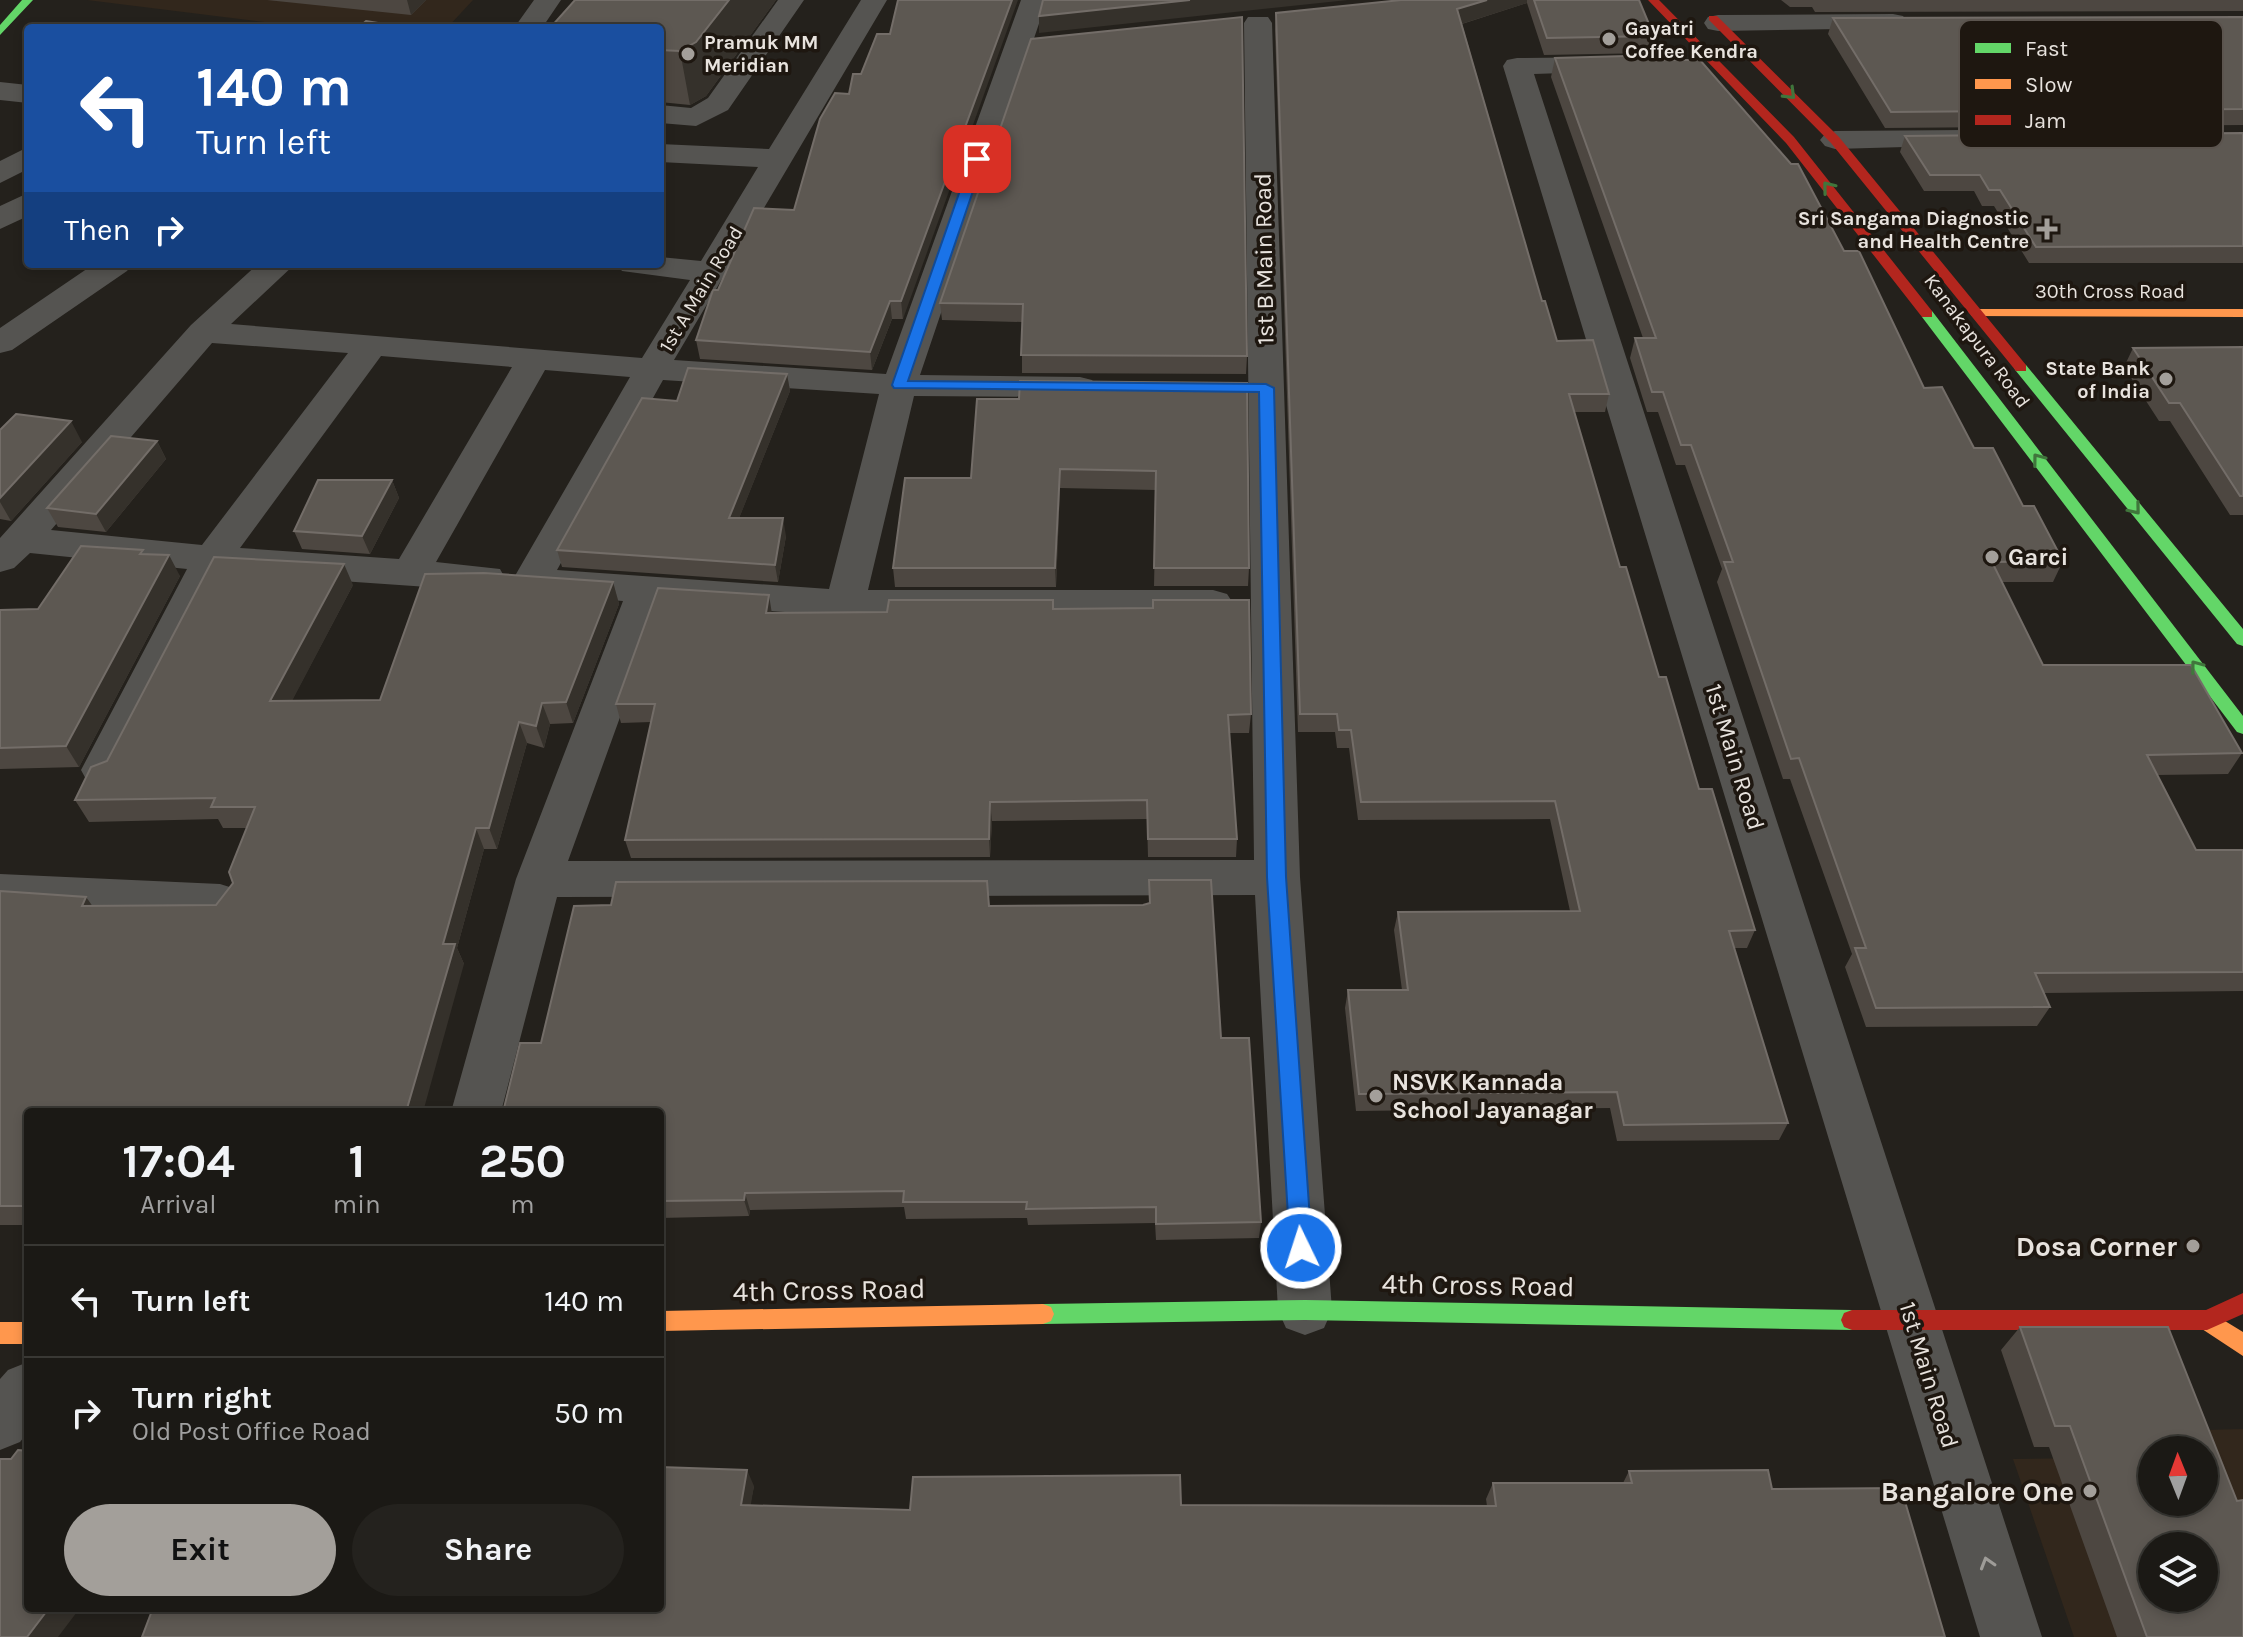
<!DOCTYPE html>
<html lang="en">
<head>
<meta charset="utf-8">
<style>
  body { margin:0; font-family:Karla,sans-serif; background:#24221e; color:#f1f3f6; height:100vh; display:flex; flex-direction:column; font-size:30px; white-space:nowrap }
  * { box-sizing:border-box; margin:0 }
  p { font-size:26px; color:#a0a0a0 }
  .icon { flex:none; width:44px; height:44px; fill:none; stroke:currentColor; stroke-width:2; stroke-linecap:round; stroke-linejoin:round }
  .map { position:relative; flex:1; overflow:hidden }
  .details { position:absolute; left:24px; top:1108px; width:640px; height:504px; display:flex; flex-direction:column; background:#1b1915; border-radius:8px; box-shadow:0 4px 12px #0003,0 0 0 2px #393834 }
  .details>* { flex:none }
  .guide { position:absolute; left:24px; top:24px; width:640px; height:244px; border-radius:8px; box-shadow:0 4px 12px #0003,0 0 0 2px #393834; background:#1a4fa0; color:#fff; overflow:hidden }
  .needle { width:52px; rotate:359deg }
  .controls { position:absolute; left:2138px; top:1436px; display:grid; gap:16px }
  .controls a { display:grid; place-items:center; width:80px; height:80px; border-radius:50%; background:#1b1915; box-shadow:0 4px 12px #0003,0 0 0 2px #393834; font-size:40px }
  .pin { position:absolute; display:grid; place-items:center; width:68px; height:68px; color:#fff; margin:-34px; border-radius:16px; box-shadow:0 4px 12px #0006 }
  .me { position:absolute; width:88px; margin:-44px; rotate:356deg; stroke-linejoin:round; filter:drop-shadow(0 0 6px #0008) }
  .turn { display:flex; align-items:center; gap:28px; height:168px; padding:0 40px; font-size:36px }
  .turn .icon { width:104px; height:104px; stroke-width:2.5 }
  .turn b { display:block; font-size:56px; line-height:68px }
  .then { display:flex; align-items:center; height:76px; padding:0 40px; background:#0003; gap:16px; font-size:30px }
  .eta { display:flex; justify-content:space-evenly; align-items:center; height:136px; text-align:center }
  .eta b { font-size:48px; font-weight:700; line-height:56px }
  .button { display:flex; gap:16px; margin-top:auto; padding:16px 40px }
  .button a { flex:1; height:92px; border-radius:48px; background:#a39f9a; color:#111; font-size:32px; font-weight:700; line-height:92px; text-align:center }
  .button a+a { background:#24221e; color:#f1f3f6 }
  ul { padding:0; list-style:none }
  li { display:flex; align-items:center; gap:24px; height:112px; padding:0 40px; border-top:2px solid #393834 }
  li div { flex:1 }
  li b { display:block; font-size:30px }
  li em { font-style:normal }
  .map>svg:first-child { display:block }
</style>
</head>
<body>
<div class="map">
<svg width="2243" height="1637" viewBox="0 0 2243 1637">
  <rect width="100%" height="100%" fill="#24211c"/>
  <path fill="#32271c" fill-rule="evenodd" d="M87,0h386l-26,28h-134z
    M2243,1429v208h-169l-61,-178 139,-2v45h52l1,-72zM2152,1546h52v52h-52z"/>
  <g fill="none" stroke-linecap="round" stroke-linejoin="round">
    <path fill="#555451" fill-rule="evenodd" d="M534,0h27l-19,28h-28z
      M778,0h26l-76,110 -32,16 -36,-3v-18l31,3 17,-10z
      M861,0h26l-213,360 212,14 135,-374h26l-127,375 160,2 12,3 5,7 -5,7 -12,3 -166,-1 -46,194h345l14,4 6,9 -6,9 -14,4h-368l-184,-12 -93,257 686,-1 -10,-837 4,-6h20l4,6 28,854 32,433 -8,18 -19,7 -19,-7 -8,-18 -23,-415 -698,2 -56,215h-50l65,-233 107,-278c-35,-3 -74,-2 -106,-11l-5,-9 118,-204 -85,-7 -109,192 64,7 5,9 -5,9 -14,4 -262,-18 -107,208 -15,5 -15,-5 -6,-11 106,-201 -157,-16 -16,15 -14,4v-34l191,-213 67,-61h37l-64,60 411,34 48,-78 -68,-9 -5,-7h43v-7l41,4 57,-94 -98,-5v-18l109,5zM212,343l136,10 -146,192 -151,-15zM381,356l131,11 -113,192 -159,-11zM663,380l216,14 -50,195 -272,-19z
      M1893,14l10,2 4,6 -4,6 -185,3 -10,-2 -4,-6 4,-6 10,-2z
      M1612,57l10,2 4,6 -4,6 -88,3 508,1563h-62l-477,-1571 4,-6 10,-2z
      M0,82l28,3v18l-28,-3z
      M1965,130l10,3 5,6 -5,6 -140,4 -10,-3 -5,-6 5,-6 10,-3z
      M28,147v22l-28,14v-22z
      M28,193v23l-28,13v-23z
      M94,264h38l-5,7 -115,79 -12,3v-25z
      M0,874l220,10 16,5 7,13 -7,13 -16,5 -220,-10z
      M28,1362v70l-8,10 -20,8v-71l8,-9z"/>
    <path fill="#63d668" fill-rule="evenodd" d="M22,0h11l-33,35v-10z
      M1927,310l5,1 311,405v18l-6,-2 -315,-415v-6z
      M2021,364l5,1 217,264v17l-6,-2 -221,-273 -2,-3z
      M1305,1300l547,10 8,3 3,7 -3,7 -8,3 -547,-10 -262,4 -8,-3 -3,-7 3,-7 8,-3z"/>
    <path fill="#ff974d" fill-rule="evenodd" d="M1977,309h266v8l-271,-1 -2,-3z
      M1043,1304l8,3 3,7 -3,7 -8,3 -383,7v-20z
      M2207,1310l36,22v24l-44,-29 -3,-7 3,-7z
      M0,1322h28v22h-28z"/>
    <path fill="#b3261e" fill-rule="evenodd" d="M1648,0h11l135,137 138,174v6h-10l-136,-174z
      M1709,16h8l122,121 187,228v6h-10l-185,-228 -122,-123z
      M2243,1293v21l-36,16h-355l-8,-3 -3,-7 3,-7 8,-3h354z"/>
  </g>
  <path fill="#4d4741" d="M267,0h159l-15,15z
    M776,0l-70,96 -16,9 -30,-3v-74z
    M1401,0h238l15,36 -4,17 -106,2 -17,-52 -65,21 80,277 15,40 52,53 -4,18h-31l46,155 79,222 56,141 -8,18h-13l54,175 -9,17 -162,1 -7,-33 -254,3 -11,-103 3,-18h54l-8,-60 4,-18 172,-1 -20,-92 -192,1 -9,-72h-12l-2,-16h-37l-23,-702 1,-17z
    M1781,0h462v11l-428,1 -3,-5h-22z
    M2243,17v108l-358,3 -57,-94 5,-16z
    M890,34l13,285h-11l-20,51 -172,-11 -4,-19 22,-50 76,-80 55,-116 12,-20z
    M1031,39l216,317 -1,18 -224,-1v-51l-80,-2 -2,-17z
    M1555,58l110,2 179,191 80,137 50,60 49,58 40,55 -10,21h-51l41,83 199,88 -14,21 -71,1 39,75h47v141l-199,2 6,14 -13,19 -171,1 -21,-60 7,-13 -62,-175h-7l-66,-197 5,-13 -37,-104h-9l-18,-53h-11l-17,-54 5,-20h8l-92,-261z
    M2243,133v130h-214l-35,-57h-12l-8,-15h-50l-24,-39 5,-16z
    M2243,347v168h-13l-60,-94h-11l-35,-54 9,-19z
    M787,374l3,17 -51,127 47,18 -8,46 -216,-15 -5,-17 120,-149z
    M1247,383l2,185 -1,18h-94l2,-96 -96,-2 -4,99h-161l-2,-19 78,-90 48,-79z
    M0,430l82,12 -71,79 -11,-2z
    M157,441l9,18 -60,73 -48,-5 -11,-19z
    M392,480l7,18 -29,56 -68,-5 -8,-18z
    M145,554l35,22 -101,191 -79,2v-159l38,-1z
    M613,582l6,22 -46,119 -23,1 -6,24 -17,-5 -30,106h-13l-27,99 7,16 -436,148v113h-28v-334l86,6 6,9 124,-1 17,-22 14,-55h-24l-5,-9 -129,3 -14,-22 32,-39 246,-176 -61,115h88z
    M1054,609l197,105 -2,19h-20l8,106 -1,18h-88l-1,-38 -155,2 -2,36 -359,1 -6,-18 26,-118 -30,1 -5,-19 156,-91 115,-1z
    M1149,880l72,158 40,184 -2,16 -103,2 -1,-17 -127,2 -1,-7 -121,1 -2,-12 -154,3 -1,6 -89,2v-106l-119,-69 448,-137 154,-1 6,-2z
    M2020,1327l217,174 6,136h-126l-68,-190h-15l-33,-97z
    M1629,1471l143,18 -1619,119 601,-122 -4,19 160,5 271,-5 306,1 -1,-7 7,-16h130z"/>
  <path fill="#35312b" d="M407,0h19l-15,15z
    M729,0h47l-70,96 -16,9 -10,-54z
    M1012,0h6l-115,319 -2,-18z
    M1190,0h158l-309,33v-17z
    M1487,0h40v3l-72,23 2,-17z
    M890,301l2,18 -20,51 -2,-18z
    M787,374l3,17 -58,145 -3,-18z
    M71,421l11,21 -71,79 -11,-19v-4z
    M157,441l9,18 -60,73 -10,-18z
    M1060,469v19l-4,99 -1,-19z
    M392,480l7,18 -29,56 -8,-18z
    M783,518l3,18 -8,46 -3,-17z
    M169,555l11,21 -101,191 -13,-21z
    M344,564l9,21 -72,137 -11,-21z
    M613,582l6,22 -46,119 -7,-21z
    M769,595l3,19 -6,-1z
    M542,703l8,21 -6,24 -8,-22z
    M519,722l8,21 -30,106 -8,-21z
    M990,802l2,19 -2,36 -1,-18z
    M476,828l8,21 -27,99 7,16 -41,148h-17l37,-168z
    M86,897l15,21 -19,-12z
    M745,1193l5,17 -1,6 -5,-16z
    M747,1470l7,16 -6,35 -7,-16z
    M49,1608h31l-22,29h-31z"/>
  <path fill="#5d5852" stroke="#736d68" stroke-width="2" fill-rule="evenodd" d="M575,0h154l-33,42 -16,9 -20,-1v-22h-110z
    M898,0h114l-111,301h-11l-20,51 -174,-12 17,-50h5l36,-82 40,2 26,-91 15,-26 14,1 4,-20h8l16,-40h13z
    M1043,0h147l-151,16z
    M1401,0h86l-30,9 85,292h3l12,40 36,-1 16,54h-40l51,173h6l33,110h7l33,112h13l43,141 -26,1 59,192 -164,2 -7,-33 -258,2 -11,-104h60l-10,-78 182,-1 -25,-110 -194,1 -10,-72h-12l-2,-16h-37l-24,-701z
    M1534,0h105l15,36 -107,2z
    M1242,17l5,339 -226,-1 2,-51 -83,-1 91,-264z
    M2243,17v92l-352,3 -58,-94z
    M366,21l42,7h-50z
    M1663,55l2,5h35l91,104h7l46,87h15l65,137 18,-1 32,61h19l30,58h11l29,55 -71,1 51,103h148l51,88 -95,2 49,95h47v122l-208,1 15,34 -174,1 -21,-60h11l-67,-190 -8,1 -67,-197h9l-42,-117h-10l-18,-53h-11l-17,-54h21l-101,-280z
    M2243,133v113l-207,1 -36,-57h-11l-9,-15h-50l-25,-39z
    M2243,347v149h-3l-60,-93h-11l-36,-55z
    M688,368l99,6 -58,144h54l-8,47 -218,-15 85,-152 35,3z
    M1020,381l227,2 2,185h-95l2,-97 -96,-2 -5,99h-162l12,-90h66l6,-79h42z
    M16,414l55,7 -71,77v-68z
    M111,436l46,5 -61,73 -49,-6z
    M318,480h74l-30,56 -68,-5z
    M81,546l62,4 -3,4 29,1 -103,191 -66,2v-138l38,-1z
    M214,557l130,7 -74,137 110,-1 45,-126 59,-1 129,9 -47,120 -24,1 -6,23 -17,-4 -30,106h-13l-33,116h12l-49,168h-378v94h-28v-315l86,6 -4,9 134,-1 17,-22 -4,-11 26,-65h-44l4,-9 -140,2 16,-33 16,-6z
    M658,588l111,7 -3,18 121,-1 2,-12h164v9l100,-1v-8h96l2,114 -23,1 9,124h-89l-1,-39 -157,2 -1,37 -364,1 30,-136h-39z
    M1149,880h62l10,158h28l12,184 -105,2v-17l-130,2 1,-7h-124l1,-11 -159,2 -1,7 -84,1v-89h-157l17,-69h21l33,-137 37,-1 5,-23 371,-1 2,25 154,-1 7,-2z
    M2020,1327h148l69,174 6,-1v137h-96l-77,-211h-15zM2152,1450h52v52h-52zM2152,1546h52v52h-52z
    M18,1450l10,1v157h21l-22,29h-27v-178h11z
    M660,1467l87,3 -6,35 169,5 3,-33 267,-2 1,30 315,1 -3,-23h139l-3,-12 139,-1 4,19 129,-1 44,149h-1803l11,-29h507z"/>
  <defs><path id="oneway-chevron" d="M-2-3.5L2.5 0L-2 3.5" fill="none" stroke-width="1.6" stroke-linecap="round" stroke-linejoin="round" transform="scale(2)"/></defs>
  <g stroke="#40763c">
    <use href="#oneway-chevron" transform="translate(1790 94) rotate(45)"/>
    <use href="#oneway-chevron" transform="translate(1828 187) rotate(-129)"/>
    <use href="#oneway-chevron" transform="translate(2038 459) rotate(-127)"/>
    <use href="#oneway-chevron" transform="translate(2135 509) rotate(51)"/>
    <use href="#oneway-chevron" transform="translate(2196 666) rotate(-127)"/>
  </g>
  <use stroke="#9e9c98" href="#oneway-chevron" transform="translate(1987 1563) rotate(-107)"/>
  <path fill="#1a73e8" stroke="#114b97" stroke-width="2" d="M977,155l7,4 -76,222 358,3 8,4 12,489 26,371 -3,7 -8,3 -8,-3 -3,-7 -23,-371 -8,-485 -365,-4 -2,-3 79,-226z"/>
  <g fill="#a39f9a" stroke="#1e1710" stroke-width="3">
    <circle cx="1609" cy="39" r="8"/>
    <circle cx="688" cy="54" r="8"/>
    <path d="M2043 217h8v8h8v8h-8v8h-8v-8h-8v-8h8z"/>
    <circle cx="2166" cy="379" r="8"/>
    <circle cx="1992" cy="557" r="8"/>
    <circle cx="1376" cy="1096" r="8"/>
    <circle cx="2193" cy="1246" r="8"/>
    <circle cx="2090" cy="1491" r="8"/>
  </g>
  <g text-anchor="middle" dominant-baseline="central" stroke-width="7" stroke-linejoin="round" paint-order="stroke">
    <g font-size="20" font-weight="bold" fill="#e8e3de" stroke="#1e1710" text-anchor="start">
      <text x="1625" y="28">Gayatri<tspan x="1625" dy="23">Coffee Kendra</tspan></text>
      <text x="704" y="42">Pramuk MM<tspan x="704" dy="23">Meridian</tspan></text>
      <text x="2029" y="218" text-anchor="end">Sri Sangama Diagnostic<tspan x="2029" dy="23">and Health Centre</tspan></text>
      <text x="2150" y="368" text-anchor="end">State Bank<tspan x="2150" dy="23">of India</tspan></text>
    </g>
    <g font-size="20" fill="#e8e3de" stroke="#1e1710">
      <text transform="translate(701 289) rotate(-59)">1st A Main Road</text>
      <text x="2110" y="291">30th Cross Road</text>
      <text transform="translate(1977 341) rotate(53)">Kanakapura Road</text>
    </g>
    <g font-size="24" fill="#e8e3de" stroke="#1e1710">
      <text transform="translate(1264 259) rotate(-91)">1st B Main Road</text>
      <text transform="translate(1735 757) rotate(73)">1st Main Road</text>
      <text transform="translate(1929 1375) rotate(73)">1st Main Road</text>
    </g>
    <g font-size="24" font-weight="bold" fill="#e8e3de" stroke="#1e1710" text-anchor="start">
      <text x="2008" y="557">Garci</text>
      <text x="1392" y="1082">NSVK Kannada<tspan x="1392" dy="28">School Jayanagar</tspan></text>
    </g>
    <g font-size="28" font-weight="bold" fill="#e8e3de" stroke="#1e1710" text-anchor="end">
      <text x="2177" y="1246">Dosa Corner</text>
      <text x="2074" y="1491">Bangalore One</text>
    </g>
    <g font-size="28" fill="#e8e3de" stroke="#1e1710">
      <text transform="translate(1478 1285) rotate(1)">4th Cross Road</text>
      <text transform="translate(829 1290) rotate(-1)">4th Cross Road</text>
    </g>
  </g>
  <rect x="1959" y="20" width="264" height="128" rx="12" fill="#1e1710" stroke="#5b544e" stroke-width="2"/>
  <rect x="1975" y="43" width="36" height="10" fill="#63d668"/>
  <rect x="1975" y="79" width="36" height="10" fill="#ff974d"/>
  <rect x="1975" y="115" width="36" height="10" fill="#b3261e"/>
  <g font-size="22" fill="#e8e3de">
    <text x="2025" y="56">Fast</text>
    <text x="2025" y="92">Slow</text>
    <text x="2025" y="128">Jam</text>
  </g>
</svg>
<div class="controls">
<a><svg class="needle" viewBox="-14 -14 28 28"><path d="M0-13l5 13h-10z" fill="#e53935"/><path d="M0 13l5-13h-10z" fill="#a0a0a0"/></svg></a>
<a><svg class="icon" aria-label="layers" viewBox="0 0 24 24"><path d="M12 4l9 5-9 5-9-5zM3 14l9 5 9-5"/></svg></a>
</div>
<div class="pin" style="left:977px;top:159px;background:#d93025"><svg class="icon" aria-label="arrive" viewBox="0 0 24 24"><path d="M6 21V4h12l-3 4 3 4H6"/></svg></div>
<svg class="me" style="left:1301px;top:1248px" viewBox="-20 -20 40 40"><circle r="17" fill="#1a73e8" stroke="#fff" stroke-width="3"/><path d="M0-11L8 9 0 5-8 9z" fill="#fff"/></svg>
<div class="guide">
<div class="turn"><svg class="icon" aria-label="left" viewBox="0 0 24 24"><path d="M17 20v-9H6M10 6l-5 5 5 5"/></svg><div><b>140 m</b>Turn left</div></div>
<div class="then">Then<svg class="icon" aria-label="right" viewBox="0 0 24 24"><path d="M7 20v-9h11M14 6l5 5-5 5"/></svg></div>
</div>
<section class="details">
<div class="eta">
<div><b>17:04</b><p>Arrival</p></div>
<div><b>1</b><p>min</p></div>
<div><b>250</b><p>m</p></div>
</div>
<ul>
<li><svg class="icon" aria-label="left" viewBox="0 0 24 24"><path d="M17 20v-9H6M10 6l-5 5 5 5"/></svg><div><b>Turn left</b></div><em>140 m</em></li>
<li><svg class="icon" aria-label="right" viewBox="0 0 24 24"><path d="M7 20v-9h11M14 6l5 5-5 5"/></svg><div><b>Turn right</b><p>Old Post Office Road</p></div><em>50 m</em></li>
</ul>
<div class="button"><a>Exit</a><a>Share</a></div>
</section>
</div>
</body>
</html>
